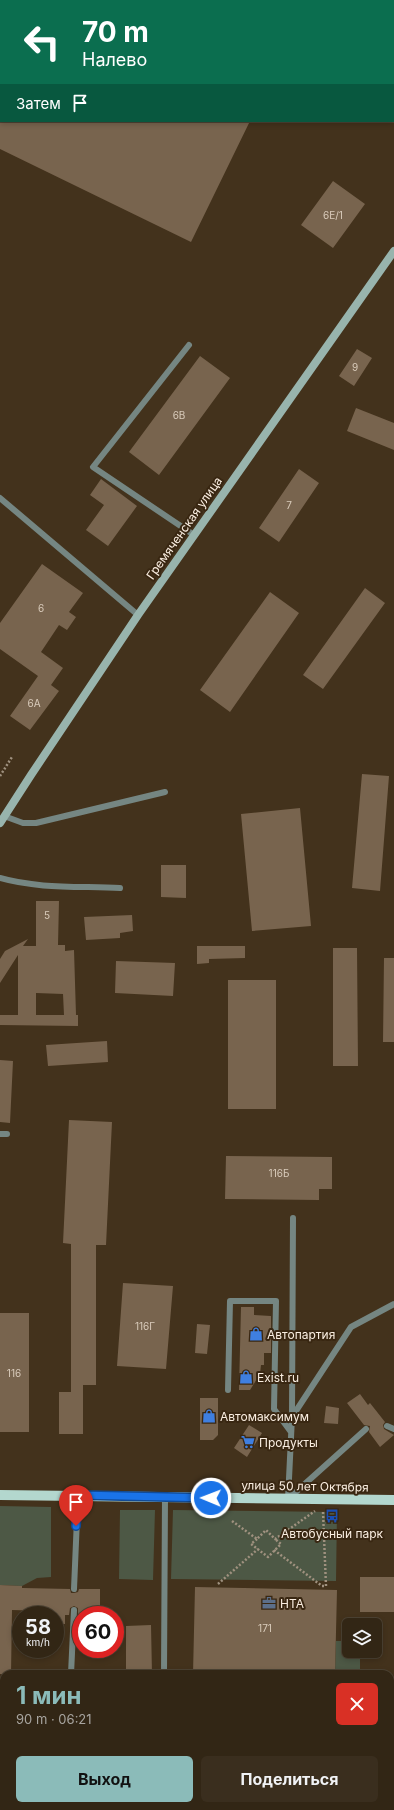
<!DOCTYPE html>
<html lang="ru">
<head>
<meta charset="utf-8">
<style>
  body { margin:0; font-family:Inter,sans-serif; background:#3a2e1e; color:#f1f3f6; height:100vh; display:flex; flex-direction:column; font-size:15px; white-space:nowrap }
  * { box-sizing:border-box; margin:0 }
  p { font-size:13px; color:#a8a5a0 }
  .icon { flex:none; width:22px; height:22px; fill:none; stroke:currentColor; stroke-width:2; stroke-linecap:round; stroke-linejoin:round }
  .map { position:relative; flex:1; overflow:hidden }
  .details { position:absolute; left:0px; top:1670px; width:394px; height:140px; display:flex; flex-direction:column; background:#322615; border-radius:12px 12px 0 0; box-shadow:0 2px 6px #0003,0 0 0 1px #4d4334 }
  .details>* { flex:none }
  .guide { position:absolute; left:0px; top:0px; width:394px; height:122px; box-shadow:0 2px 6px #0003,0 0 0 1px #4d4334; background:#0b6e4f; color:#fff; overflow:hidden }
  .tools { position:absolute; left:342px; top:1618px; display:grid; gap:8px }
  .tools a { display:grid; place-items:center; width:40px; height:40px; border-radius:6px; background:#322615; box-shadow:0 2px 6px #0003,0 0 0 1px #4d4334; font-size:20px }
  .speed { position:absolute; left:12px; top:1606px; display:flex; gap:8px; font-size:20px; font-weight:700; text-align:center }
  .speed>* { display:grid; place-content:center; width:52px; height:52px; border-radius:50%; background:#322615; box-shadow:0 2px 6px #0003,0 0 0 1px #4d4334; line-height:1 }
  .speed small { font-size:10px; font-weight:400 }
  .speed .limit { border:6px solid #d22; background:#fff; color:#111 }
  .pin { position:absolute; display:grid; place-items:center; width:34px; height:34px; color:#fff; margin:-41px -17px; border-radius:50% 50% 50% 0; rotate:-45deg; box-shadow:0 0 4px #0007 }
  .pin .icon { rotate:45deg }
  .me { position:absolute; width:44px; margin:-22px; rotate:271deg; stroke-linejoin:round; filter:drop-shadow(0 0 3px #0008) }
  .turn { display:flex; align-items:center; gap:14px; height:84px; padding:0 16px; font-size:18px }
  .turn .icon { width:52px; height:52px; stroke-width:2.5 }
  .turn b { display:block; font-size:28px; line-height:34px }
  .then { display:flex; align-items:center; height:38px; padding:0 16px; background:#0003; gap:8px; font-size:15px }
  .round { display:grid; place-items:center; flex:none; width:42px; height:42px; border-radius:6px; background:#3a2e1e }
  .overview { display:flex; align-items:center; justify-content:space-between; height:68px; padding:0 16px }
  h1 { font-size:24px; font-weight:700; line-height:30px; color:#8bbbb9 }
  .button { display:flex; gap:8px; margin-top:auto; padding:8px 16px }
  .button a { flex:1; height:46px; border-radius:6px; background:#8bbbb9; color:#111; font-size:16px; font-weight:700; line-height:46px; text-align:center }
  .button a+a { background:#3a2e1e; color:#f1f3f6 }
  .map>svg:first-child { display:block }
</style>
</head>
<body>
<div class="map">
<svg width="394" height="1810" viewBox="0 0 394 1810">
  <rect width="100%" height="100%" fill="#43321c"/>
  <path fill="#4d5845" d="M0,1506l51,1v70l-14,1 -15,8 -22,-1z
    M120,1510h35l-2,70 -34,-1z
    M173,1510l164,2 -1,69 -165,-2z
    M336,1641h13v10h11v23h-25z"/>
  <path fill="#78644e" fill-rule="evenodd" d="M0,121h250l-59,121 -191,-93z
    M333,181l32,23 -32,44 -32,-23z
    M357,349l15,9 -18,28 -15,-10z
    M200,356l30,22 -71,97 -30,-23z
    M356,408l38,15v27l-47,-19z
    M299,469l20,14 -40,59 -20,-14z
    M101,479l36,27 -29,40 -22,-16 18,-25 -14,-10z
    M42,564l41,29 -14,19 7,5 -9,13 -8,-5 -18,27 22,16 -12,17 8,6 -29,39 -20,-14 28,-40 -38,-27v-26z
    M365,588l20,15 -62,86 -20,-14z
    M270,592l29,21 -69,99 -30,-22z
    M362,774l27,2 -9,115 -28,-3z
    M300,808l11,118 -59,5 -11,-117z
    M161,865h25v33l-25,-1z
    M36,901h23l-1,44h7v6l9,-1 2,65h2v11l-78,-1v-10h18v-60l-18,28v-24l5,-8 23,-12 -5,7h13zM36,993l27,1 1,21h-28z
    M132,915l1,16 -13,2v5l-34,2 -2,-23z
    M197,946h48v12l-36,1v4l-12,1z
    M333,948h24l1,118h-25z
    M384,958h10v84h-11z
    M116,961l59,2 -2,33 -58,-3z
    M228,980h48v129h-48z
    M107,1041l1,21 -60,4 -2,-21z
    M0,1060l13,1 -3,62 -10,-1z
    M69,1120l43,2 -6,123h-10v140h-13v49h-24v-42h12v-148l-8,-1z
    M226,1156l106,1v32h-13v11l-94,-1z
    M123,1283l50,3 -7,83 -49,-3z
    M241,1307h13v8l17,1v37h-7v12h-3l-1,9 -10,16h-11z
    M0,1313h29v119h-29z
    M197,1324l13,1 -3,29 -12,-1z
    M360,1394l8,11 2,-2 15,19 -2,3 1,4 10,6 -14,12 -11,-15 1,-6 -6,-1 -17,-22z
    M200,1398h18v37l-5,5h-13z
    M326,1406l13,2 -1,16 -14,-1z
    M249,1425l13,8 -15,24 -13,-9z
    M360,1577h34v35h-34z
    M0,1585l22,1v2l48,1 1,4h3l4,-1 1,-3h21v26h-22v-7l-4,-2 -4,2 -1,7h-4v9h-10v-9h-7v-4l-36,-1 -1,64h-11z
    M195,1587l142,3 -2,84h-142z
    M151,1625l1,49h-26v-48z"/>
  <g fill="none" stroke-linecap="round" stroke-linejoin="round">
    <path stroke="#9f917f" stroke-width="2.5" stroke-dasharray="2 2" stroke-linecap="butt" d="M0,776l12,-19
      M232,1521l25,18 9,-9 9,9 40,-28
      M257,1539l-6,5 17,13 13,-13 -6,-5
      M274,1550l48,36h4l-3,-74
      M218,1584l40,-35"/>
    <path stroke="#758682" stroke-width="6" d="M189,345l-96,122 101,68
      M0,498l138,117
      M4,816l19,7h13l129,-31
      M0,878c38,11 80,8 120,10
      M0,1134h7
      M228,1390l2,-89h46l-2,108 17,23
      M292,1415l1,-197
      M387,1426l7,3
      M288,1499l4,-82 59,-90 43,-23
      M288,1499l78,-70
      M74,1589l4,-94
      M71,1674l3,-64
      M164,1674l1,-177
      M53,1810l1,-4
      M162,1810v-4"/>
    <path stroke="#98b4ad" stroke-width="8" d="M0,823l31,-48 107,-160 256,-364"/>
    <path stroke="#b3d7ce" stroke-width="10" d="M0,1495l394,5"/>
  </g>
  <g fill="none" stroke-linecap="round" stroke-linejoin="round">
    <g stroke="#114b97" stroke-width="10">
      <path id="route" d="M76,1526l2,-31 133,3"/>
    </g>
    <use href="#route" stroke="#1a73e8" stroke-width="7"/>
  </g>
  <defs>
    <g id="shop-bare" transform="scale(1.08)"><path d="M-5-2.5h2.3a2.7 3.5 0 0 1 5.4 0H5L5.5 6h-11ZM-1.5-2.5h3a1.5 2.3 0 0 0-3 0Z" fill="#3f7fe0" stroke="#392712" stroke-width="2.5" paint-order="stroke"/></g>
    <g id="supermarket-bare" transform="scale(1.08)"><path d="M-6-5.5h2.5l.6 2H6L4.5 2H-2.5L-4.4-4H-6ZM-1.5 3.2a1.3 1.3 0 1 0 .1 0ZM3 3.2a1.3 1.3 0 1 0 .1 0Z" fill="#3f7fe0" stroke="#392712" stroke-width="2.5" paint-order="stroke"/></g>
    <g id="bus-bare" transform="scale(1.08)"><path d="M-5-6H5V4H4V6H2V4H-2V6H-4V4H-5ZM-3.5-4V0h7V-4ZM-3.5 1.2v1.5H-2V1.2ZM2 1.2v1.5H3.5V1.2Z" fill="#1a4fb4" stroke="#392712" stroke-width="2.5" paint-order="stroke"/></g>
    <g id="office-bare" transform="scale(1.08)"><path d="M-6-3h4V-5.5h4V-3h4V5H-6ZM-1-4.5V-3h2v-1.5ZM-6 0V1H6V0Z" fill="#5c6f8a" stroke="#392712" stroke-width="2.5" paint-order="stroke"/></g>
  </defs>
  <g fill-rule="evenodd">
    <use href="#shop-bare" x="256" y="1334"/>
    <use href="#shop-bare" x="246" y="1377"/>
    <use href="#shop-bare" x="209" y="1416"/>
    <use href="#supermarket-bare" x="248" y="1442"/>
    <use href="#bus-bare" x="332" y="1516"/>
    <use href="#office-bare" x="269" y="1603"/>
  </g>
  <g text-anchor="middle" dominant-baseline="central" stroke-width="4" stroke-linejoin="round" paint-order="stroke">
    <g font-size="10" fill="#daccbc">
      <text x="333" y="215">6Е/1</text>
      <text x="355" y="367">9</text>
      <text x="179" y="415">6В</text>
      <text x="289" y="505">7</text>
      <text x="41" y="608">6</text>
      <text x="34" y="703">6А</text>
      <text x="47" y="915">5</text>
      <text x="279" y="1173">116Б</text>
      <text x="145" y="1326">116Г</text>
      <text x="14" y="1373">116</text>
      <text x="265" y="1628">171</text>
    </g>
    <g font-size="12" fill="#faeee1" stroke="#392712">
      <text transform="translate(184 528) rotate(-55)">Гремяченская улица</text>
      <text transform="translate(305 1486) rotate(1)">улица 50 лет Октября</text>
    </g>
    <g font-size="12" fill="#faeee1" stroke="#392712" text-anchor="start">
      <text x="267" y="1334">Автопартия</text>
      <text x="257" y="1377">Exist.ru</text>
      <text x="220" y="1416">Автомаксимум</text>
      <text x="259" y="1442">Продукты</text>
      <text x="332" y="1533" text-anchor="middle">Автобусный парк</text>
      <text x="280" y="1603">НТА</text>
    </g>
  </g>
</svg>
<div class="tools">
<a><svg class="icon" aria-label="layers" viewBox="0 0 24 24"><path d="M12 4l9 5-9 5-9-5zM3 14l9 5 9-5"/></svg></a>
</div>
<div class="speed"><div>58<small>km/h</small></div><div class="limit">60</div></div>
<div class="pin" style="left:76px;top:1526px;background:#d93025"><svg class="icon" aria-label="arrive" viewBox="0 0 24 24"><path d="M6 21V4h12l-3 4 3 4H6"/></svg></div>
<svg class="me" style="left:211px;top:1498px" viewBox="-20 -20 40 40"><circle r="17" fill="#1a73e8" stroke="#fff" stroke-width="3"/><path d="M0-11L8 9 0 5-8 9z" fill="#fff"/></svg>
<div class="guide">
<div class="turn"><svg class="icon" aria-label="left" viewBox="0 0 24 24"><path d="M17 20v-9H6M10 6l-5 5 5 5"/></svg><div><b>70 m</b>Налево</div></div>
<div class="then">Затем<svg class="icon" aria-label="arrive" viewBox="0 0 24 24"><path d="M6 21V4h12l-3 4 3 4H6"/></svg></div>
</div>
<section class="details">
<div class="overview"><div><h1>1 мин</h1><p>90 m · 06:21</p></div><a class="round" style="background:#d93025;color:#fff"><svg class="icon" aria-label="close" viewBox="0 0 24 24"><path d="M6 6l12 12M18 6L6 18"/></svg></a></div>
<div class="button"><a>Выход</a><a>Поделиться</a></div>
</section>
</div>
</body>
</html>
